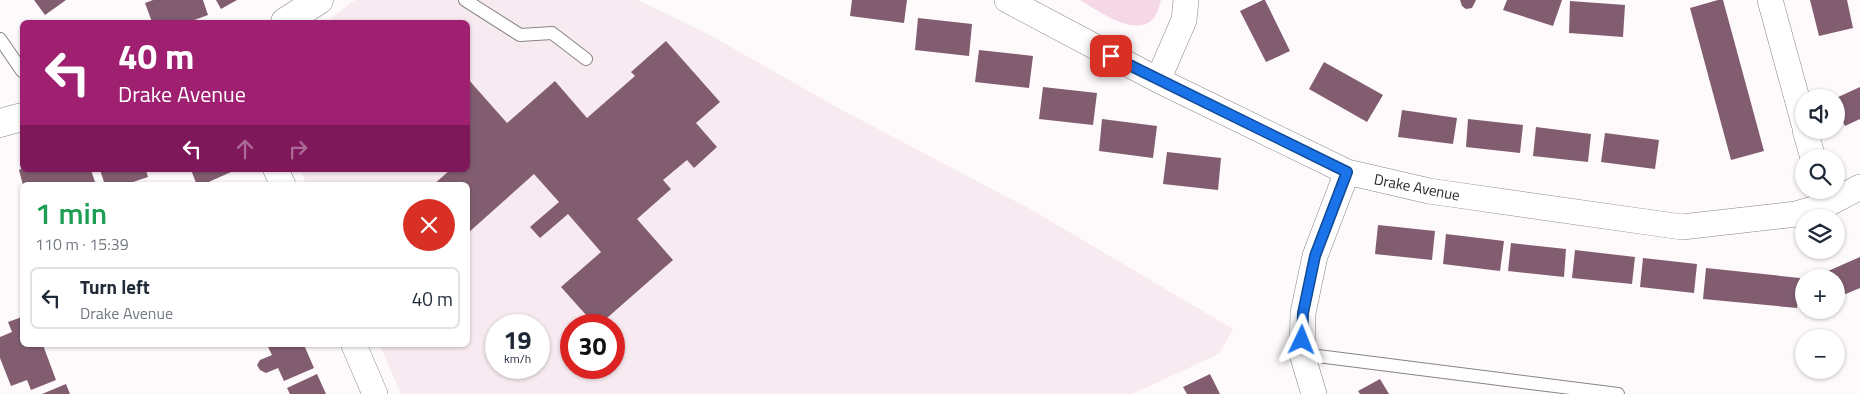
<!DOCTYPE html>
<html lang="en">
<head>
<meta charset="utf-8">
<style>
  body { margin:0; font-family:"Titillium Web",sans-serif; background:#f6f6f7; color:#1f2937; height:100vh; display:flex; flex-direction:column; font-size:19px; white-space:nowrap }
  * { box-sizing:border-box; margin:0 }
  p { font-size:16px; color:#747a83 }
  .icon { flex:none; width:28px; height:28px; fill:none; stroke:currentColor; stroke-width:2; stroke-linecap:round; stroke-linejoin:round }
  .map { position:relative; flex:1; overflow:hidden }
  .details { position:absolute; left:20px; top:182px; width:450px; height:165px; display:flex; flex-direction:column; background:#fff; border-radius:8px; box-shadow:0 1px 4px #0004 }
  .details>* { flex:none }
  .hud { position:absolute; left:20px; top:20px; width:450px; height:152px; border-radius:8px; box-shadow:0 1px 4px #0004; background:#9f1f71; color:#fff; overflow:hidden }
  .tools { position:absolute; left:1795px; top:89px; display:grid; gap:10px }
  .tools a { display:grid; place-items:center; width:50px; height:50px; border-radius:50%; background:#fff; box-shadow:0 1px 4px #0004; font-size:25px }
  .speed { position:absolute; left:485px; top:314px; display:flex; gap:10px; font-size:25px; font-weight:700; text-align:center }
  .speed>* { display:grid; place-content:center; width:65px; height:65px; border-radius:50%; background:#fff; box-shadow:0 1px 4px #0004; line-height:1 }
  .speed small { font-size:12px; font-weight:400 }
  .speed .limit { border:8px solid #d22; background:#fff; color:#111 }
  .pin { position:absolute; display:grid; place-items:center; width:42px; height:42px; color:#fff; margin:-21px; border-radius:10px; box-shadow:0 2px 8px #0006 }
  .me { position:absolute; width:55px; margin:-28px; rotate:2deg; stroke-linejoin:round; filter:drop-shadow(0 0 4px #0008) }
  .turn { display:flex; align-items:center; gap:18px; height:105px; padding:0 15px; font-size:22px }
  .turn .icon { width:65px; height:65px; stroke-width:2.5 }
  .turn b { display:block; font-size:35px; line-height:42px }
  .lanes { display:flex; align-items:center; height:48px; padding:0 15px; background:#0003; justify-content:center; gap:25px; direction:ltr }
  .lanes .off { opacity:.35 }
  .round { display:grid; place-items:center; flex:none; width:52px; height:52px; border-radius:26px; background:#f6f6f7 }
  .overview { display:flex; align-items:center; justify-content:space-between; height:85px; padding:0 15px }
  h1 { font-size:30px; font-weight:600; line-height:38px; color:#1e9e55 }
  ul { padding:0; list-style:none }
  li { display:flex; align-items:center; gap:15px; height:62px; margin:0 10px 8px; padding:0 5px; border:2px solid #e0e1e3; border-radius:8px }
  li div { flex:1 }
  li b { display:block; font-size:19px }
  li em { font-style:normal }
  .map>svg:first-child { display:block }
</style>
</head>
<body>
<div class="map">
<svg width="1860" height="394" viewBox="0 0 1860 394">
  <rect width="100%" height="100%" fill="#fef9fb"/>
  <path fill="#f7ebf1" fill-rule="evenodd" d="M355,0h283l70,34 134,76 190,100 201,119 -14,25 -87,40h-731l-21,-49h88v-160h-161l-7,-15h168v-148h-142zM496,325h43v43h-43zM571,325h43v43h-43z"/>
  <path fill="#f5d8e6" d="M1080,0h81c-2,7 -4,16 -10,21 -19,15 -54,-11 -71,-21z"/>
  <path fill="#825d70" d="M34,0h32l-21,15z
    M153,0h50l5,15 -19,7h-37l-7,-19z
    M216,0h21l-16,9z
    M852,0h55l-3,23 -54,-7z
    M1263,0h2l25,51 -24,11 -26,-51z
    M1460,0h16l-4,8 -6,1 -4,-3z
    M1507,0h55l-9,26 -50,-16z
    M1718,0h5l41,151 -33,9 -41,-152z
    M1810,0h37l6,28 -34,8z
    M1570,1l55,4 -2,32 -54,-4z
    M918,18l54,6 -3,32 -54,-6z
    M666,41l54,61 -24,21 21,24 -23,21 -7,-8 -24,20 8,9 -34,30 36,41 -74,65h-4l-34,-38 40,-35 -33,-38 -28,24 -10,-11 29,-25 -25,-28 -66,59v-48h-35l17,-15h18v-91l39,44 48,-42 32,37 48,-42 -4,-4z
    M979,50l54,6 -4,32 -54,-6z
    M1324,62l59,33 -16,27 -58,-33z
    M1043,87l54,6 -4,32 -54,-6z
    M1860,87v32l-15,7 -9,-19v-9z
    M1402,110l55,8 -4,26 -55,-7z
    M1102,119l55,7 -4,32 -54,-7z
    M1468,119l55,6 -3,28 -54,-6z
    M1536,127l55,7 -3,28 -55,-6z
    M1605,133l54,7 -4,29 -54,-7z
    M1167,152l54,6 -3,32 -55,-6z
    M22,168v2h69l5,15h-73l-4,-15z
    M100,170h46l2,7 -24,8h-19z
    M191,170h39l1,2 -29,13h-5z
    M1378,225l57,6 -3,29 -57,-6z
    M1446,234l58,7 -4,30 -57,-7z
    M1511,243l55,6 -2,28 -56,-6z
    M1575,250l60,7 -3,27 -60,-6z
    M1860,257v31l-24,10v-20h-24z
    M1643,258l54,6 -3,29 -54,-6z
    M1706,268l94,10 -3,30 -94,-9z
    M22,317v28h21l13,35 -25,10 -4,-10 -16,6 -11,-28v-21l12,-5 -4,-10z
    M267,345h37l10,23 -30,13 -6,-13 -12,5 -6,-3 -3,-5 3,-5 12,-5z
    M317,374l9,20h-36l-3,-6z
    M1210,374l10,20h-33l-4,-7z
    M1380,379l9,15h-29l-2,-3z
    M66,384l4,10h-28z"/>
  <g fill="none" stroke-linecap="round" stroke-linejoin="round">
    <g stroke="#888485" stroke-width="14">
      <path id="lane" d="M465,0l55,35 32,-2 34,26
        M0,39l22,32
        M1302,354l316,40"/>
    </g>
    <g stroke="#888485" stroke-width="26">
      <path id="street" d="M1007,0l151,80 189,92 82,19 253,36 114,-13 30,-9 34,-18
        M1770,0l34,124
        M1158,80l26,-60 2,-20
        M1805,130l8,28
        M276,170l7,15
        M354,345l21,49
        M1314,394l-12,-40 1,-41 12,-57 32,-84"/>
    </g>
    <g stroke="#888485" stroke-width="29">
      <path id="secondary" d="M285,22l34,-22
        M0,123l22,-6"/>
    </g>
    <use href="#lane" stroke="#fff" stroke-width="12"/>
    <use href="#street" stroke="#fff" stroke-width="25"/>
    <use href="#secondary" stroke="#fff" stroke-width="28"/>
  </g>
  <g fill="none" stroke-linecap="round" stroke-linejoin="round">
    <g stroke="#114b97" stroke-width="12">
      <path id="route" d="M1111,56l236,116 -32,84 -12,57 -1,27"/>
    </g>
    <use href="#route" stroke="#1a73e8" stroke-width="9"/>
  </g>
  <g text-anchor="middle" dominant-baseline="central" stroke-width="5" stroke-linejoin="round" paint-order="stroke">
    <g font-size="15" fill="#292828" stroke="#fff">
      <text transform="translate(1417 187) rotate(11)">Drake Avenue</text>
    </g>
  </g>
</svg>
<div class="tools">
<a><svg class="icon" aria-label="sound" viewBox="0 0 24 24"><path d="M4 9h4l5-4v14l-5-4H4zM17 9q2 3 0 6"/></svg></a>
<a><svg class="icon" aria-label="search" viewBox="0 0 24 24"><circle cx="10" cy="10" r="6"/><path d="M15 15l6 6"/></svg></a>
<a><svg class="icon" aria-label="layers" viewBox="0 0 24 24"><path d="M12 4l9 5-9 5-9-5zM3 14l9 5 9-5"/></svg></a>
<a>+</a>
<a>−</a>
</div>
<div class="speed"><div>19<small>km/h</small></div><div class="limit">30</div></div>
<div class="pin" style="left:1111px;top:56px;background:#d93025"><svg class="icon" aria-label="arrive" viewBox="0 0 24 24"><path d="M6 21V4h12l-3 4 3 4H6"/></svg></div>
<svg class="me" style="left:1302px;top:340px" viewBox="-20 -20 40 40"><path d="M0-17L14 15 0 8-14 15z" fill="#1a73e8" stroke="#fff" stroke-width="4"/></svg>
<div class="hud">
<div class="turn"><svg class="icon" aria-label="left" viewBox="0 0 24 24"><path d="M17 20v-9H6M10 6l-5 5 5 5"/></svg><div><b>40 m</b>Drake Avenue</div></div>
<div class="lanes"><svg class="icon" aria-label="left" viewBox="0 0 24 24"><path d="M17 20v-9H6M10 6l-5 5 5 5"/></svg><svg class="icon off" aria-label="ahead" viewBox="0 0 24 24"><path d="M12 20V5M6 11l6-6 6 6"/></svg><svg class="icon off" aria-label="right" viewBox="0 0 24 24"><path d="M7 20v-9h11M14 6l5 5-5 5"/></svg></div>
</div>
<section class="details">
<div class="overview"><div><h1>1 min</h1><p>110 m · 15:39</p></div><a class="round" style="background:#d93025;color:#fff"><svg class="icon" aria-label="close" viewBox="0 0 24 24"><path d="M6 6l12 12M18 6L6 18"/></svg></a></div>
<ul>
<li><svg class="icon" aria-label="left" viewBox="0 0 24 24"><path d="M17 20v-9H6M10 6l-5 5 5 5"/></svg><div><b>Turn left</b><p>Drake Avenue</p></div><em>40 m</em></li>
</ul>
</section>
</div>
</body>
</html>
